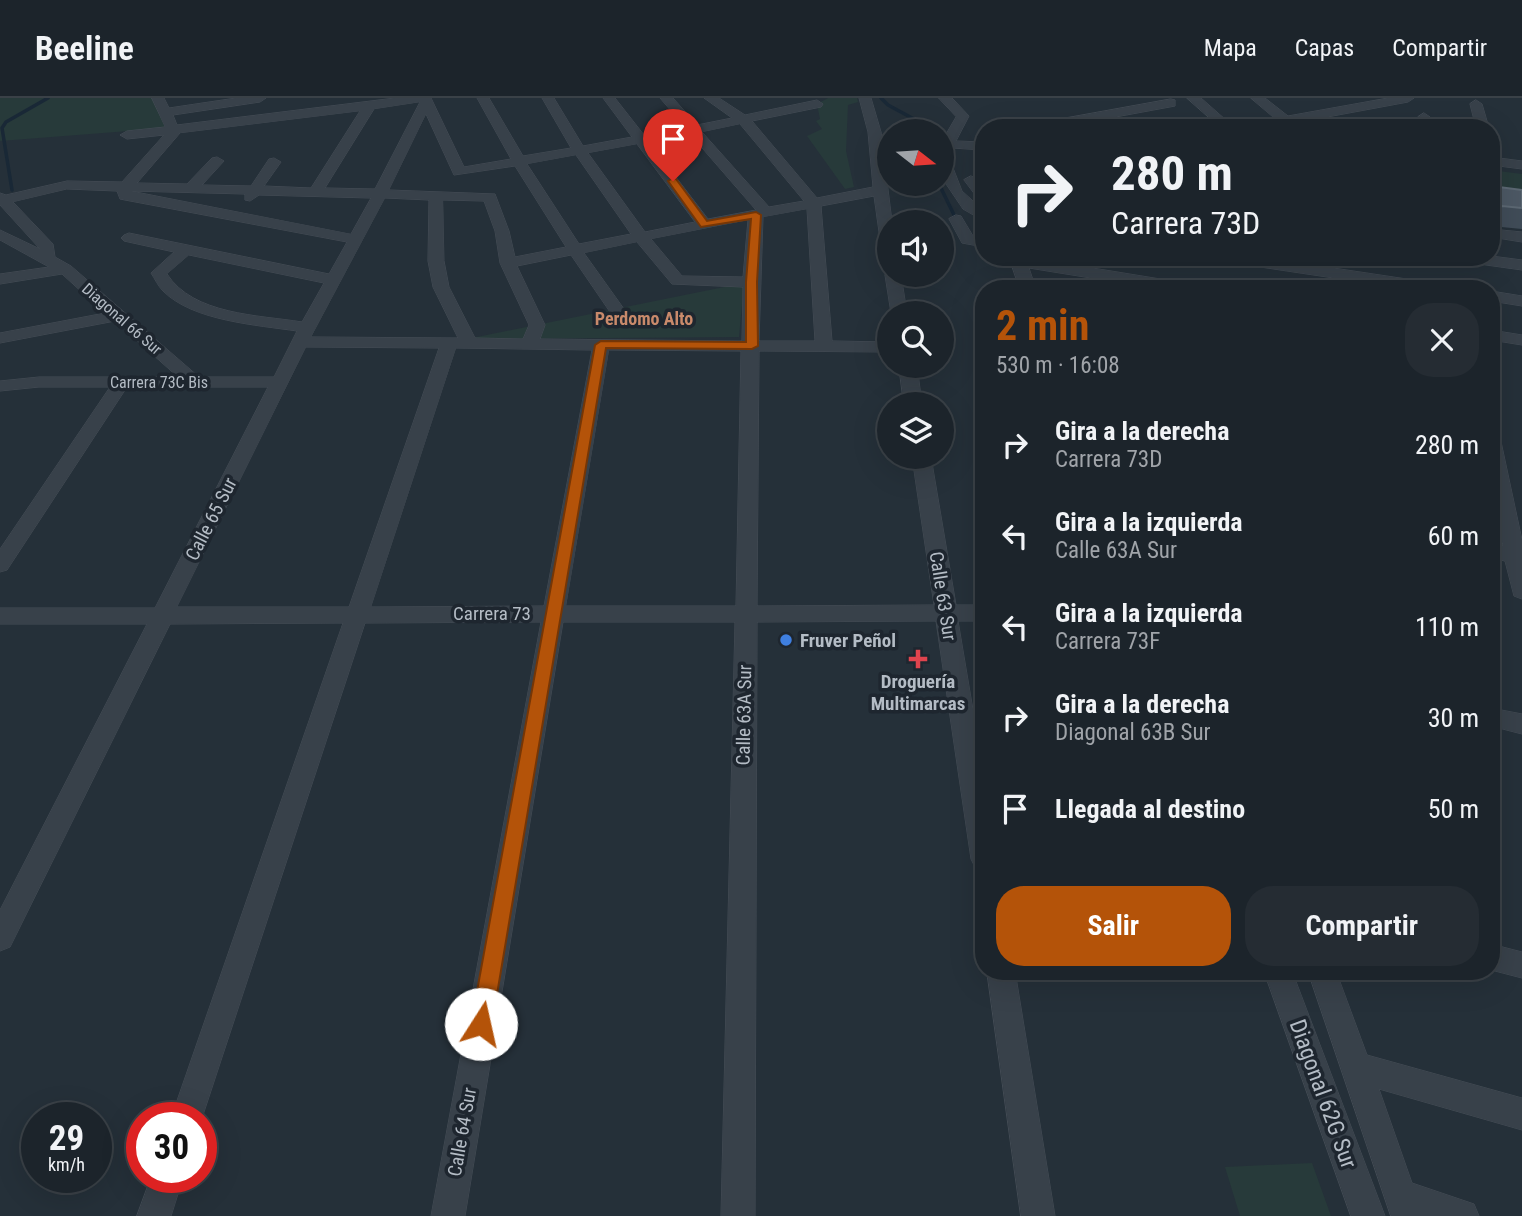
<!DOCTYPE html>
<html lang="es">
<head>
<meta charset="utf-8">
<style>
  body { margin:0; font-family:"Roboto Condensed",sans-serif; background:#252c33; color:#f1f3f6; height:100vh; display:flex; flex-direction:column; font-size:26px; white-space:nowrap }
  * { box-sizing:border-box; margin:0 }
  p { font-size:23px; color:#a0a4a9 }
  .icon { flex:none; width:38px; height:38px; fill:none; stroke:currentColor; stroke-width:2; stroke-linecap:round; stroke-linejoin:round }
  .map { position:relative; flex:1; overflow:hidden }
  .side { position:absolute; left:975px; top:182px; width:525px; height:700px; display:flex; flex-direction:column; background:#1c242b; border-radius:28px; box-shadow:0 7px 28px #0002,0 0 0 2px #3a4147 }
  .side>* { flex:none }
  .guide { position:absolute; left:975px; top:21px; width:525px; height:147px; border-radius:28px; box-shadow:0 7px 28px #0002,0 0 0 2px #3a4147; background:#1c242b; color:#f1f3f6; overflow:hidden }
  .needle { width:46px; rotate:107deg }
  .fabs { position:absolute; left:877px; top:21px; display:grid; gap:14px }
  .fabs a { display:grid; place-items:center; width:77px; height:77px; border-radius:50%; background:#1c242b; box-shadow:0 7px 28px #0002,0 0 0 2px #3a4147; font-size:35px }
  .speed { position:absolute; left:21px; top:1004px; display:flex; gap:14px; font-size:35px; font-weight:700; text-align:center }
  .speed>* { display:grid; place-content:center; width:91px; height:91px; border-radius:50%; background:#1c242b; box-shadow:0 7px 28px #0002,0 0 0 2px #3a4147; line-height:1 }
  .speed small { font-size:18px; font-weight:400 }
  .speed .limit { border:10px solid #d22; background:#fff; color:#111 }
  .pin { position:absolute; display:grid; place-items:center; width:60px; height:60px; color:#fff; margin:-72px -30px; border-radius:50% 50% 50% 0; rotate:-45deg; box-shadow:0 0 7px #0007 }
  .pin .icon { rotate:45deg }
  .me { position:absolute; width:77px; margin:-38px; rotate:10deg; stroke-linejoin:round; filter:drop-shadow(0 0 5px #0008) }
  .turn { display:flex; align-items:center; gap:24px; height:147px; padding:0 21px; font-size:32px }
  .turn .icon { width:91px; height:91px; stroke-width:2.5 }
  .turn b { display:block; font-size:49px; line-height:60px }
  .round { display:grid; place-items:center; flex:none; width:74px; height:74px; border-radius:28px; background:#252c33 }
  .overview { display:flex; align-items:center; justify-content:space-between; height:119px; padding:0 21px }
  h1 { font-size:42px; font-weight:700; line-height:52px; color:#b45309 }
  .cta { display:flex; gap:14px; margin-top:auto; padding:14px 21px }
  .cta a { flex:1; height:80px; border-radius:28px; background:#b45309; color:#fff; font-size:28px; font-weight:700; line-height:80px; text-align:center }
  .cta a+a { background:#252c33; color:#f1f3f6 }
  ul { padding:0; list-style:none }
  li { display:flex; align-items:center; gap:21px; height:91px; padding:0 21px }
  li div { flex:1 }
  li b { display:block; font-size:26px }
  li em { font-style:normal }
  header { display:flex; align-items:center; gap:42px; box-sizing:border-box; height:98px; padding:0 35px; background:#1c242b; border-bottom:2px solid #3a4147 }
  header strong { font-size:33px }
  nav { display:flex; gap:38px; margin-inline-start:auto; font-size:24px }
  .map>svg:first-child { display:block }
</style>
</head>
<body>
<header>
<strong>Beeline</strong>
<nav><a>Mapa</a><a>Capas</a><a>Compartir</a></nav>
</header>
<div class="map">
<svg width="1522" height="1118" viewBox="0 0 1522 1118">
  <rect width="100%" height="100%" fill="#253039"/>
  <path fill="#273a3a" d="M0,0h154l13,30 -167,13z
    M828,0h29l1,4 -10,3 -2,46 8,36 -9,2 -38,-53 15,-7 -6,-8 4,-2 -3,-15z
    M1491,72l31,4v27l-31,-4z
    M744,185l-5,54 -272,2z
    M1312,1065l19,53h-91l-15,-49z"/>
  <g fill="none" stroke-linecap="round" stroke-linejoin="round">
    <path stroke="#192836" stroke-width="3.5" d="M881,0l7,7 48,26
      M939,86l17,35
      M12,92l-10,-62 4,-6 42,-24"/>
    <g stroke="#454d56" stroke-width="1">
      <path id="minor" d="M152,0h12l5,10 67,-10h30l-6,4 -87,13 4,10 218,-27h36l33,69 47,-8 -34,-61h12l34,58 48,-8 -29,-50h12l29,48 49,-9 -29,-39h12l29,37 41,-8 -25,-29h13l24,27 35,-7 -28,-20h15l26,17 72,-15 6,4 -2,3 -69,14 65,77 56,-11 -5,-55 -9,-34h12l10,34 11,90h-3v29l-8,-5 -7,-50 -53,10 11,135 57,1v10l-130,-1 -2,255 177,-1 -22,-148h19l25,148h28v16h-26l26,154v95l-9,-3 -4,-8 -35,-238 -179,1 -2,594h-34l14,-594h-172l-98,594h-34l110,-594 -176,1 -164,498v-3h-30l172,-495 -173,1 -160,323 -10,4v-41l147,-286h-147v-16h155l113,-221h-141l-120,183 -7,2v-23l110,-162h-71l-39,4v-10l39,-4h139l-63,-56 -115,22v-10l105,-20 -43,-39 -62,10v-10l49,-7 -49,-27v-10l40,19 -40,-44v-12l6,2 61,-14 55,1 42,-47 -37,4 -7,-4 7,-4 38,-4zM420,4l-45,87 -50,-1 49,-79zM360,13l-49,77 -47,-2 17,-24 -7,-4 -5,1 -18,27 -49,-1 22,-24 -7,-4 -5,1 -25,26 -50,-1 43,-50zM426,16l28,61 61,-9 51,81 -51,10 -6,-26 -14,-37 -106,-4zM740,26l64,77 -35,6 -67,-75zM690,36l66,76 -48,9 -59,-77zM637,46l58,78 -50,10 -57,-79zM576,57l55,79 -52,10 -52,-80zM67,91l50,2 3,8 5,1 222,42 -18,32 -200,-41 -5,2 -3,3 3,3 50,11 -23,21c4,6 7,13 12,18 30,30 94,34 134,40l-23,46h-75l-128,-111 -16,-9 -2,-13 -40,-42zM131,93l114,3v6l5,1 9,-6 112,3 -20,36zM385,100l44,2 -1,61 5,26 25,51 -147,-1zM443,102l41,1 11,30 5,32 29,62 -6,14 -48,-1 -26,-51 -5,-26zM807,111l8,132h-56l4,-124zM748,122l-5,57 -61,-1 -31,-37zM637,144l35,42 71,3 -1,54 -202,-2 5,-14 -28,-59 54,-11 39,57 6,2 8,-5 -40,-56zM189,157l135,28 -22,39c-43,-7 -109,-7 -135,-48zM306,249l133,1 -90,259h-172zM456,250l136,2 -48,256 -173,1zM609,252l132,1 -5,255h-170z
        M939,0h13l17,18 -13,25 28,1v8l-32,-2 -4,7 14,36 22,20v10l-21,-12 -21,-31v-37l14,-24z
        M1187,0h14l34,30h-14z
        M1251,0h14l23,18 100,-18h26l-6,4 -140,26h-28l35,-9z
        M1171,1l4,1v6l-119,22 -18,-2 6,-4z
        M1476,2l6,4 7,24h-13l-6,-24z
        M1424,15l6,4 2,11h-13l-1,-11z
        M1491,59l31,4v8l-31,-4z
        M971,78c12,3 13,14 13,25l-5,-1 -15,-20z
        M956,117l5,1 12,20 11,2v9l-22,-4 -13,-24z
        M1491,131l31,3v10l-31,-5z
        M1491,158l31,4v10l-57,-8 -8,-5z
        M1009,159h16l166,27 8,5h-40l-130,-21 7,21h-16z
        M1219,159h41l180,27 8,5h-41l-180,-27z
        M889,173v4h12l6,38h-16l-6,-38z
        M1491,193l31,5v10l-31,-5z
        M1491,232l31,5v10l-31,-5z
        M899,268h18l5,38h-18z
        M1491,333l9,6 22,103v59l-8,-3 -9,-35 -14,-3v-14l12,2 -12,-60z
        M1491,610l31,6v20l-31,-8z
        M1491,846l31,8v26l-31,-8z
        M987,873h28l40,245h-34z
        M1264,873h28l93,245h-34z
        M1308,873h28l31,84 155,43v32l-143,-41 33,94 62,21 5,12h-88z
        M151,1080h32l-12,38h-34z"/>
    </g>
    <use href="#minor" fill="#38414a" fill-rule="evenodd"/>
  </g>
  <path fill="#404c58" d="M1491,88l31,4v39l-31,-3z
    M1161,873h102l-2,3 -99,3z"/>
  <path fill="#303c47" d="M1502,108l-11,21v-3l9,-16z"/>
  <path fill="#4c5864" stroke="#5c6873" stroke-width="2" d="M1491,88l31,4v18l-20,-2 -2,2 -9,-1z"/>
  <path fill="#b45309" stroke="#753606" stroke-width="2" d="M673,80l3,1 31,42 49,-9 5,3 -4,67 1,64 -6,3 -146,-1 -114,676 -3,7 -8,3 -7,-3 -3,-7 124,-679 6,-4 145,1v-60l5,-63 -50,8 -33,-46z"/>
  <circle fill="#3f7fe0" stroke="#1e262f" stroke-width="2.5" cx="786" cy="542" r="7"/>
  <path fill="#e0444e" stroke="#1e262f" stroke-width="2.5" d="M914.5 550.5h7v7h7v7h-7v7h-7v-7h-7v-7h7z"/>
  <g text-anchor="middle" dominant-baseline="central" stroke-width="7" stroke-linejoin="round" paint-order="stroke">
    <g font-size="16" fill="#b4bcc5" stroke="#1e262f">
      <text transform="translate(122 221) rotate(41)">Diagonal 66 Sur</text>
      <text x="159" y="284">Carrera 73C Bis</text>
    </g>
    <g font-size="18" font-weight="bold" fill="#c98a6b" stroke="#1e262f">
      <text x="644" y="220">Perdomo Alto</text>
    </g>
    <g font-size="19" fill="#b4bcc5" stroke="#1e262f">
      <text transform="translate(211 421) rotate(-63)">Calle 65 Sur</text>
      <text transform="translate(943 498) rotate(81)">Calle 63 Sur</text>
      <text x="492" y="515">Carrera 73</text>
      <text transform="translate(744 617) rotate(-89)">Calle 63A Sur</text>
      <text transform="translate(462 1034) rotate(-80)">Calle 64 Sur</text>
    </g>
    <g font-size="19" font-weight="bold" fill="#b4bcc5" stroke="#1e262f" text-anchor="start">
      <text x="800" y="542">Fruver Peñol</text>
      <text x="918" y="583" text-anchor="middle">Droguería<tspan x="918" dy="22">Multimarcas</tspan></text>
    </g>
    <g font-size="23" fill="#b4bcc5" stroke="#1e262f">
      <text transform="translate(1323 996) rotate(70)">Diagonal 62G Sur</text>
    </g>
  </g>
</svg>
<div class="fabs">
<a><svg class="needle" viewBox="-14 -14 28 28"><path d="M0-13l5 13h-10z" fill="#e53935"/><path d="M0 13l5-13h-10z" fill="#a0a4a9"/></svg></a>
<a><svg class="icon" aria-label="sound" viewBox="0 0 24 24"><path d="M4 9h4l5-4v14l-5-4H4zM17 9q2 3 0 6"/></svg></a>
<a><svg class="icon" aria-label="search" viewBox="0 0 24 24"><circle cx="10" cy="10" r="6"/><path d="M15 15l6 6"/></svg></a>
<a><svg class="icon" aria-label="layers" viewBox="0 0 24 24"><path d="M12 4l9 5-9 5-9-5zM3 14l9 5 9-5"/></svg></a>
</div>
<div class="speed"><div>29<small>km/h</small></div><div class="limit">30</div></div>
<div class="pin" style="left:673px;top:83px;background:#d93025"><svg class="icon" aria-label="arrive" viewBox="0 0 24 24"><path d="M6 21V4h12l-3 4 3 4H6"/></svg></div>
<svg class="me" style="left:481px;top:926px" viewBox="-20 -20 40 40"><circle r="19" fill="#fff"/><path d="M0-13L10 11 0 6-10 11z" fill="#b45309"/></svg>
<div class="guide">
<div class="turn"><svg class="icon" aria-label="right" viewBox="0 0 24 24"><path d="M7 20v-9h11M14 6l5 5-5 5"/></svg><div><b>280 m</b>Carrera 73D</div></div>
</div>
<section class="side">
<div class="overview"><div><h1>2 min</h1><p>530 m · 16:08</p></div><a class="round"><svg class="icon" aria-label="close" viewBox="0 0 24 24"><path d="M6 6l12 12M18 6L6 18"/></svg></a></div>
<ul>
<li><svg class="icon" aria-label="right" viewBox="0 0 24 24"><path d="M7 20v-9h11M14 6l5 5-5 5"/></svg><div><b>Gira a la derecha</b><p>Carrera 73D</p></div><em>280 m</em></li>
<li><svg class="icon" aria-label="left" viewBox="0 0 24 24"><path d="M17 20v-9H6M10 6l-5 5 5 5"/></svg><div><b>Gira a la izquierda</b><p>Calle 63A Sur</p></div><em>60 m</em></li>
<li><svg class="icon" aria-label="left" viewBox="0 0 24 24"><path d="M17 20v-9H6M10 6l-5 5 5 5"/></svg><div><b>Gira a la izquierda</b><p>Carrera 73F</p></div><em>110 m</em></li>
<li><svg class="icon" aria-label="right" viewBox="0 0 24 24"><path d="M7 20v-9h11M14 6l5 5-5 5"/></svg><div><b>Gira a la derecha</b><p>Diagonal 63B Sur</p></div><em>30 m</em></li>
<li><svg class="icon" aria-label="arrive" viewBox="0 0 24 24"><path d="M6 21V4h12l-3 4 3 4H6"/></svg><div><b>Llegada al destino</b></div><em>50 m</em></li>
</ul>
<div class="cta"><a>Salir</a><a>Compartir</a></div>
</section>
</div>
</body>
</html>
